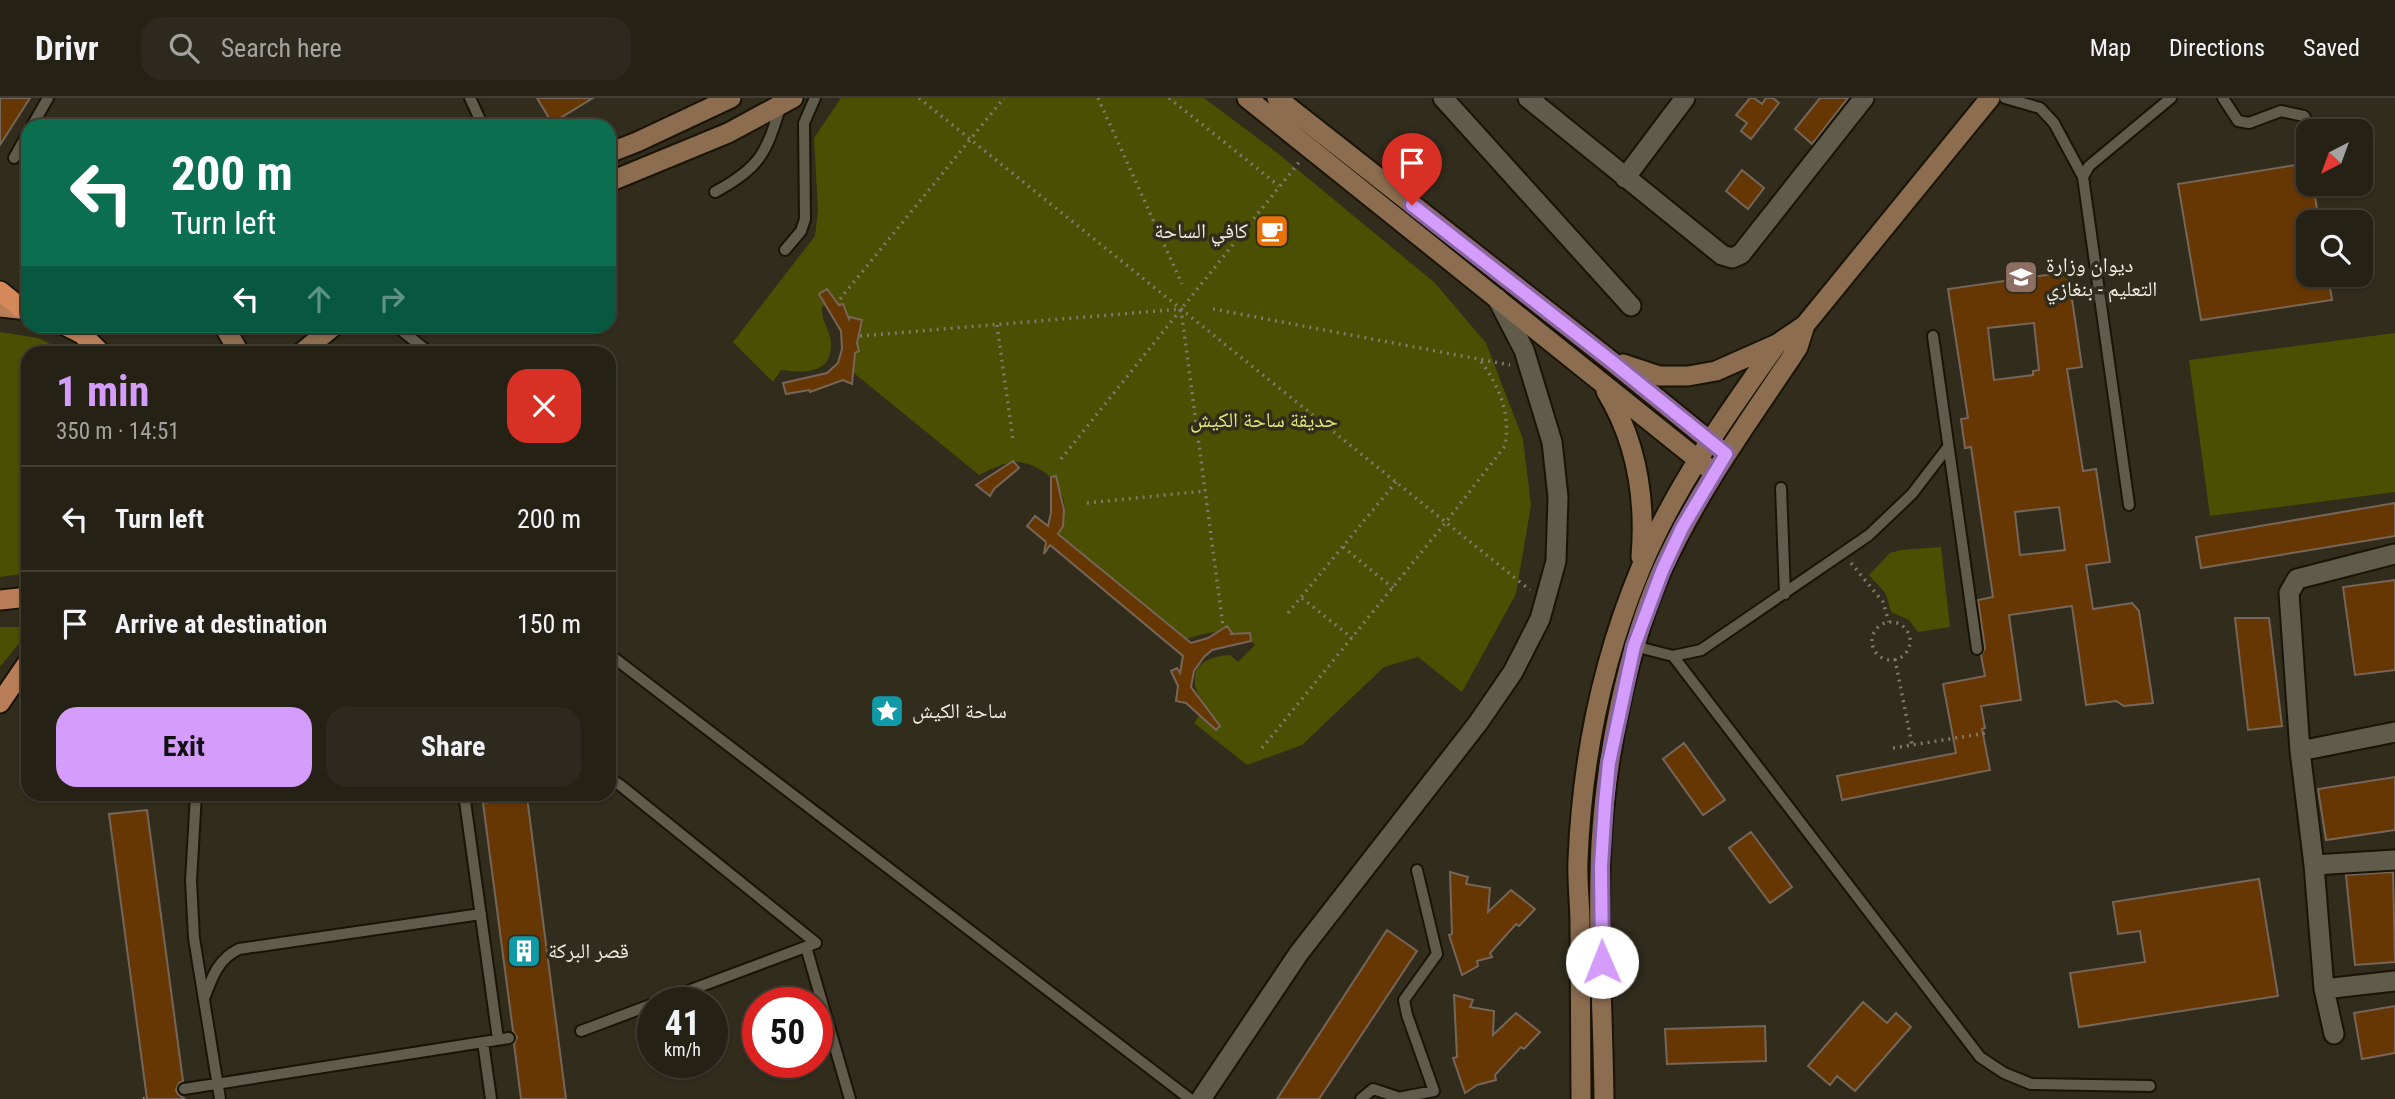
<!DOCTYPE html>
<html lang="en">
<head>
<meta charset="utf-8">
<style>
  body { margin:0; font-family:"Roboto Condensed","Noto Naskh Arabic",sans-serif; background:#2d291e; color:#f1f3f6; height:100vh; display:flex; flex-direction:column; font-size:26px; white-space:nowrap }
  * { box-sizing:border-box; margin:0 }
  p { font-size:23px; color:#a3a3a0 }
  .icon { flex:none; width:38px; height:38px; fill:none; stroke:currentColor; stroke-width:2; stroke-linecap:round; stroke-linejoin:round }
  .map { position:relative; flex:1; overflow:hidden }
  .panel { position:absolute; left:21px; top:248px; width:595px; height:455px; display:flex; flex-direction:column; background:#252115; border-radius:21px; box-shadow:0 2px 5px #0004,0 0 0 2px #423e34 }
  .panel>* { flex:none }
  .banner { position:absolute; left:21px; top:21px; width:595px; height:214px; border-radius:21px; box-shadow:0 2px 5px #0004,0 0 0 2px #423e34; background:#0b6e4f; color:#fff; overflow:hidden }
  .needle { width:46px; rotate:221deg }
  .buttons { position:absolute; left:2296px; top:21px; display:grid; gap:14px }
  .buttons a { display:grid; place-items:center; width:77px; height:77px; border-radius:14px; background:#252115; box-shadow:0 2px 5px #0004,0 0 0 2px #423e34; font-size:35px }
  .speed { position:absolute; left:637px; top:889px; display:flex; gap:14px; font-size:35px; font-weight:700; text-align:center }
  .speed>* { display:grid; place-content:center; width:91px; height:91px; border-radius:50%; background:#252115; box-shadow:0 2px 5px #0004,0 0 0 2px #423e34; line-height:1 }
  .speed small { font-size:18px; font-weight:400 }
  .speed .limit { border:10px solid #d22; background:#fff; color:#111 }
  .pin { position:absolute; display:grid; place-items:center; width:60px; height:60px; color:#fff; margin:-72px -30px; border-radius:50% 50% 50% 0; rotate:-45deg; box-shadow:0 0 7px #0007 }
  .pin .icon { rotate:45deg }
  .me { position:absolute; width:77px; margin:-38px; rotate:359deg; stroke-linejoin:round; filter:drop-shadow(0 0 5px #0008) }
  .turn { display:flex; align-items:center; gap:24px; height:147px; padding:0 35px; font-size:32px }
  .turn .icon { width:91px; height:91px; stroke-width:2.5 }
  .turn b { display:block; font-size:49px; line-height:60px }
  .lanes { display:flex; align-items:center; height:66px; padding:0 35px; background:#0003; justify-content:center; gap:35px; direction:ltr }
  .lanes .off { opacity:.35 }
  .round { display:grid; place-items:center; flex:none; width:74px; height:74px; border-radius:21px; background:#2d291e }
  .summary { display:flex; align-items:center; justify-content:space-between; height:119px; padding:0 35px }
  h1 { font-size:42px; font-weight:700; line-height:52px; color:#d49cfb }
  .cta { display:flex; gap:14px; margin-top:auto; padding:14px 35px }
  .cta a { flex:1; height:80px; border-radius:21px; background:#d49cfb; color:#111; font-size:28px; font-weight:700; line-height:80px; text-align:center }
  .cta a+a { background:#2d291e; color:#f1f3f6 }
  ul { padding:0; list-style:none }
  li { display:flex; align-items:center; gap:21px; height:105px; padding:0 35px; border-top:2px solid #423e34 }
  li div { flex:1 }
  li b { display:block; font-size:26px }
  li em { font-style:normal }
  header { display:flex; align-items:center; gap:42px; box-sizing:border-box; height:98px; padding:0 35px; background:#252115; border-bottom:2px solid #423e34 }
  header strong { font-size:33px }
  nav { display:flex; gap:38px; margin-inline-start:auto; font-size:24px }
  .search { width:490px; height:63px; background:#2d291e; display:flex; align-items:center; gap:18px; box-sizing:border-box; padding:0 24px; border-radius:21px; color:#a3a3a0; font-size:26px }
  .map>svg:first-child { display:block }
</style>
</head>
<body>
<header>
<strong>Drivr</strong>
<div class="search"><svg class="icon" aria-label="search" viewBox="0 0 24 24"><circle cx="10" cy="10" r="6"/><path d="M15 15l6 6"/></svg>Search here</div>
<nav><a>Map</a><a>Directions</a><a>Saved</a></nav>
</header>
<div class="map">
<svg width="2395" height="1001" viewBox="0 0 2395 1001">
  <rect width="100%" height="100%" fill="#312c1c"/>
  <path fill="#4b4f01" d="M841,0h363l71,53 160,132 51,60 37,96 8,66 -15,89 -54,98 -44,-35 -34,10 -82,78 -55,20 -53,-42 12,-17c-4,-6 -10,-14 -11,-21 -4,-23 18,-29 35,-30l8,7 17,-17c-15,-20 -48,-13 -68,-6l-128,-104c2,-10 7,-23 5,-33 -4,-22 -26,-39 -48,-40 -12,0 -27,8 -37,13l-130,-106 4,-26 -24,-40 -7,4c-1,14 9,24 9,37 1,31 -29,29 -50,26l-8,12 -40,-40 82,-106 3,-25 -4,-73z
    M0,234l38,6 31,15 -41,1v219l-28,4z
    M2395,235v159l-185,24 -21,-156z
    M1941,449l9,80 -32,5 -9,-12 -18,-8 -5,-18 -17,-19 21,-22 11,-3z
    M0,529h28v5l-28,35z"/>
  <path fill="#673703" stroke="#756659" stroke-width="2" fill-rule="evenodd" d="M0,0h30l-30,47z
    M537,0h56l-41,25z
    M1750,0h4l8,6 4,-6h7l6,5 -28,36 -10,-8 6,-8 -11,-8z
    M1820,0h28l-36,46 -17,-15z
    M2308,65v21h5l6,38h-11v53h20l4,25 -131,20 -23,-136z
    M1742,72l22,18 -16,21 -22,-18z
    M2068,174l14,95 -15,2 16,102 13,-2 14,93 -24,3 7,44 39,-6 7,8 14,92 -29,3 -8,-5 -30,4 -14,-99 -63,9 12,85 -40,6 4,22 -3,1 8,41 -148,30 -5,-24 119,-23 -13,-69 42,-8 -4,-21 4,-7 -7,-48 15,-3 -22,-150 -6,1 -4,-29 7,-1 -20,-129zM2034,225l5,47 -6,1v4l-39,5 -6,-52zM2059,409l6,43 -45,5 -5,-43z
    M827,191l12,16 4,-1 6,15 1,-2 12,3 -5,23 2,8 -4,2 -3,31 -9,-4 -33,12 -1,-2 -23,4 -3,-11 44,-10 11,-10 4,-14 -1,-18 -22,-37z
    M1013,363l6,7 -25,21 -4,7 -14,-11z
    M1056,378l8,34 -1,16 -5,8 133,109 17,-5 19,-12 5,7 -2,1 20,-1 1,8 -39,9 -8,7 -10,14 -3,16 29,39 -4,4 -30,-27 -10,-2 2,-15 -7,-15 6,-3 3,5 3,-17 -133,-111 -6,9 2,-12 -19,-16 8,-10 13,10 3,-13v-36z
    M2395,405v33l-194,32 -5,-31z
    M2395,482v90l-40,5 -12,-88z
    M2235,520h34l13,108 -34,4z
    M1684,645l41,57 -22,15 -40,-56z
    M2395,679v53l-69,10 -8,-51z
    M527,699l39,302h-45l-7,-55 3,-7 -4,-6 -30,-228z
    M147,712l36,271 -4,2 -3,7 2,4 7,5h-38l-38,-285z
    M1751,734l41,55 -22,16 -41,-55z
    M1450,774l18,5 -2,7 24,4 -2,24 23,-22 24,19 -16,17 -3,-2 -26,29 2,4 -15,4 1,5 -16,9 -13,-40 3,-1z
    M2393,774l2,90 -40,3 -9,-90z
    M2259,781l19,117 -199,31 -9,-54 75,-11 -5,-31 -22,3 -5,-32z
    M1387,832l30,21 -98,148h-42z
    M1454,897l19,5 -3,7 24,4 -1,24 23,-22 24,19 -16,17 -3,-2 -26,28 1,5 -19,5 -12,8 -12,-35 4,-1z
    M1863,904l24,21 9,-10 15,14 -56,64 -18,-15 -7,9 -22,-19z
    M2395,908v47l-33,6 -8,-46z
    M1765,928l1,35 -99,3 -2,-35z"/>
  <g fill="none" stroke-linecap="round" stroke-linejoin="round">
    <g stroke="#191406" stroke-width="14">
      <path id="service" d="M470,0l13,28
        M2005,0l35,10 14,15 29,54 46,328
        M2223,0l15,23 11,2 32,-12 23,5 9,15
        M32,28l16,-28
        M14,60l14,-25
        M2083,79l6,-11 82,-68
        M715,94c46,-25 51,-39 66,-87
        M785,152l16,-19 4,-12 -1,-96 11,-25
        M396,228l35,28
        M1933,238l44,313
        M1781,390l4,106
        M1634,548l39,10 28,-6 168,-115 43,-41 36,-47
        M609,556l581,445
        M1673,558l307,401 24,16 27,11 119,2
        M609,680l11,7 196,158
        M196,696l-5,87 3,57 26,161
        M464,696l34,245
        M806,849l44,152
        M204,901c8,-22 14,-40 35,-50l242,-35
        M656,905l160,-60
        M581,933l72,-27
        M483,944l8,57
        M184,991l325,-51
        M1403,999l31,-6 -27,-76 -3,-15 33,-46 -20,-84
        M1361,1001l12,-10 30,10"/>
    </g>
    <g stroke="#191406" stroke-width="23">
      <path id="minor" d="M1443,0l188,208
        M1528,0l194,157 10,3 9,-4 123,-156
        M1625,80l60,-80
        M2300,653l95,-19
        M2314,767l81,-5
        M2324,891l71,-8
        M2334,936l-10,-45 -10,-124 -14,-114 -11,-158 8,-14 98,-25
        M1201,1001l98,-146 179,-230 35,-51 27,-53 16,-58 2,-64 -6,-55 -28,-92 -27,-52"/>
    </g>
    <g stroke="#191406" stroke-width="23">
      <path id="secondary" d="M1247,0l460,369
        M1277,0l333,262 107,87
        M609,55l28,-11 94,-44
        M609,84l119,-49 65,-35
        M224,228l16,28
        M300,256l34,-28
        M1623,266l36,12h29l28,-5 61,-27 28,-19 185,-227
        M1606,293c31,51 40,106 35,166
        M1581,1001c0,-58 -1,-117 -1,-175 0,-21 -3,-43 -2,-64 4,-99 24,-198 62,-290 34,-82 86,-154 137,-226
        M1604,1001c-1,-85 -7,-171 -3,-255 5,-88 26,-194 61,-274 34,-75 81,-141 127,-209l9,-14 7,-22"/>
    </g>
    <g stroke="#191406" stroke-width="23">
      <path id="primary" d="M0,209l28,3
        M66,228l16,8 20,20
        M0,502l28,-3
        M0,605l28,-41"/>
    </g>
    <g stroke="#191406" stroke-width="23">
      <path id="trunk" d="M0,193l21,17"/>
    </g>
    <path stroke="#7d796b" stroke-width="3.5" stroke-dasharray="2 5" stroke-linecap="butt" d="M919,0l611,492
      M1098,0l84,186
      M1169,0l110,88
      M840,201l164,-201
      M1213,211l297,56
      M997,227l16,115
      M860,238l321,-27 42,317
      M1061,361l239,-298
      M1087,405l118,-12
      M1343,449l50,41
      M1851,465l32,39 6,20
      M1302,500l50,40
      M1288,515l108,-131
      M1872 543a19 19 0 1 1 38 0a19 19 0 1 1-38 0Z
      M1895,561l17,86
      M1262,650l184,-226 59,-76c6,-33 -6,-60 -25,-86
      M1893,650l94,-15
      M143,1001l3,-1"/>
    <use href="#service" stroke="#605b4a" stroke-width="10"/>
    <use href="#minor" stroke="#605b4a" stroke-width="19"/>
    <use href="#secondary" stroke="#8c6d50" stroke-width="19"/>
    <use href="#primary" stroke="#b97e57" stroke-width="19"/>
    <use href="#trunk" stroke="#d68a5b" stroke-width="19"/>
  </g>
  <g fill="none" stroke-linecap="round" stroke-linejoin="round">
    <g stroke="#8a65a3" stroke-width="18">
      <path id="route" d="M1412,107l198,155 116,94 -44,74 -20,43 -28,75 -25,117 -4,40 -4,63 1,96"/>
    </g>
    <use href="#route" stroke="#d49cfb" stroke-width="12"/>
  </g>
  <defs>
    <g id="cafe-square" transform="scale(1.75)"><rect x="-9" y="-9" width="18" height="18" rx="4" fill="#e8710a" stroke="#312c1c"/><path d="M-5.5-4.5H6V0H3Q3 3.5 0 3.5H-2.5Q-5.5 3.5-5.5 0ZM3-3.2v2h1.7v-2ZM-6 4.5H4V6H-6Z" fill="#fff"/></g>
    <g id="school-square" transform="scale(1.75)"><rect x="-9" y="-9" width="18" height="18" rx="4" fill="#8d6e63" stroke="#312c1c"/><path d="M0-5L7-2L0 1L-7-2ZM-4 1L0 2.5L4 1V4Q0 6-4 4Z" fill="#fff"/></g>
    <g id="sight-square" transform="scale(1.75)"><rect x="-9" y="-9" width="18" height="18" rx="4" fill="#0f9aa8" stroke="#312c1c"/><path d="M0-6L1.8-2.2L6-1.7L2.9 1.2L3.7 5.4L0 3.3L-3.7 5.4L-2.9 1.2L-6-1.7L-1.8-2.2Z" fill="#fff"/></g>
    <g id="building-square" transform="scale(1.75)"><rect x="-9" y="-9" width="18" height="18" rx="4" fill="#0f9aa8" stroke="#312c1c"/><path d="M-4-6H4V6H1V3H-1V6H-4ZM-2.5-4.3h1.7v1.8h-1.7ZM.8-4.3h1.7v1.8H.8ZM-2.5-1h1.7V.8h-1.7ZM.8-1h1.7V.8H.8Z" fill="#fff"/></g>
  </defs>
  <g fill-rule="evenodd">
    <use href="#cafe-square" x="1272" y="133"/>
    <use href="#school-square" x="2021" y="179"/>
    <use href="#sight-square" x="887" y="613"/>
    <use href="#building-square" x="524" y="853"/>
  </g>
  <g text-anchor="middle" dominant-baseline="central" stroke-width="7" stroke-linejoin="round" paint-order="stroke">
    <g font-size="21" fill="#f1efe4" stroke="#312c1c" text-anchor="start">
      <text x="1248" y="133" text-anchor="end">كافي الساحة</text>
      <text x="2046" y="167">ديوان وزارة<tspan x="2046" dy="24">التعليم - بنغازي</tspan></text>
      <text x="912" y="613">ساحة الكيش</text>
      <text x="548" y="853">قصر البركة</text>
    </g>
    <g font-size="21" fill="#e0ea75" stroke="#312c1c">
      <text x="1264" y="322">حديقة ساحة الكيش</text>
    </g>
  </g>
</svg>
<div class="buttons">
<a><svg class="needle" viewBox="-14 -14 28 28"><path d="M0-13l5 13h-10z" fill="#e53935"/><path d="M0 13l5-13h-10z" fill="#a3a3a0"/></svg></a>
<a><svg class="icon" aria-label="search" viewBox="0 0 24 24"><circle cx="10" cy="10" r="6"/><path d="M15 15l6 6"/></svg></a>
</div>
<div class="speed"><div>41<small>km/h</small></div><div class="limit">50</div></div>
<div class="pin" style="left:1412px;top:107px;background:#d93025"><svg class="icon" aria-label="arrive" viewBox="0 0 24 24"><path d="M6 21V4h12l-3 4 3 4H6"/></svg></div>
<svg class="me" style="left:1602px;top:864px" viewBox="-20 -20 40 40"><circle r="19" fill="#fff"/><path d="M0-13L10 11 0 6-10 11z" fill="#d49cfb"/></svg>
<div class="banner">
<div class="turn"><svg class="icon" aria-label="left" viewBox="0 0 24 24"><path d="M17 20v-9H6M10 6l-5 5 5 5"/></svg><div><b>200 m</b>Turn left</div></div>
<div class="lanes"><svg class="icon" aria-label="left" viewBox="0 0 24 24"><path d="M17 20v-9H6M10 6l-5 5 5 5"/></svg><svg class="icon off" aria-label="ahead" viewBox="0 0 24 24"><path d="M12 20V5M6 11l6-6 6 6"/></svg><svg class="icon off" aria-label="right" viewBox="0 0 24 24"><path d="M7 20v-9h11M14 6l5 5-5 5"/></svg></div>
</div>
<section class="panel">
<div class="summary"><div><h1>1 min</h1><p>350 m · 14:51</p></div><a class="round" style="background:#d93025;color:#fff"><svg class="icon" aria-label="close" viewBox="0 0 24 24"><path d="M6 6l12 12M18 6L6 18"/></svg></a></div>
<ul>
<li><svg class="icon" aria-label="left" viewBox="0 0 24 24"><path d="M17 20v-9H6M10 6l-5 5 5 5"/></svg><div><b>Turn left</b></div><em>200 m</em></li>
<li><svg class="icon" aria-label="arrive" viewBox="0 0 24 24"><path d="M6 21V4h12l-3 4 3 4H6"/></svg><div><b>Arrive at destination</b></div><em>150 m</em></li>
</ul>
<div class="cta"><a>Exit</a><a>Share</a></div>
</section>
</div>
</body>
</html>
